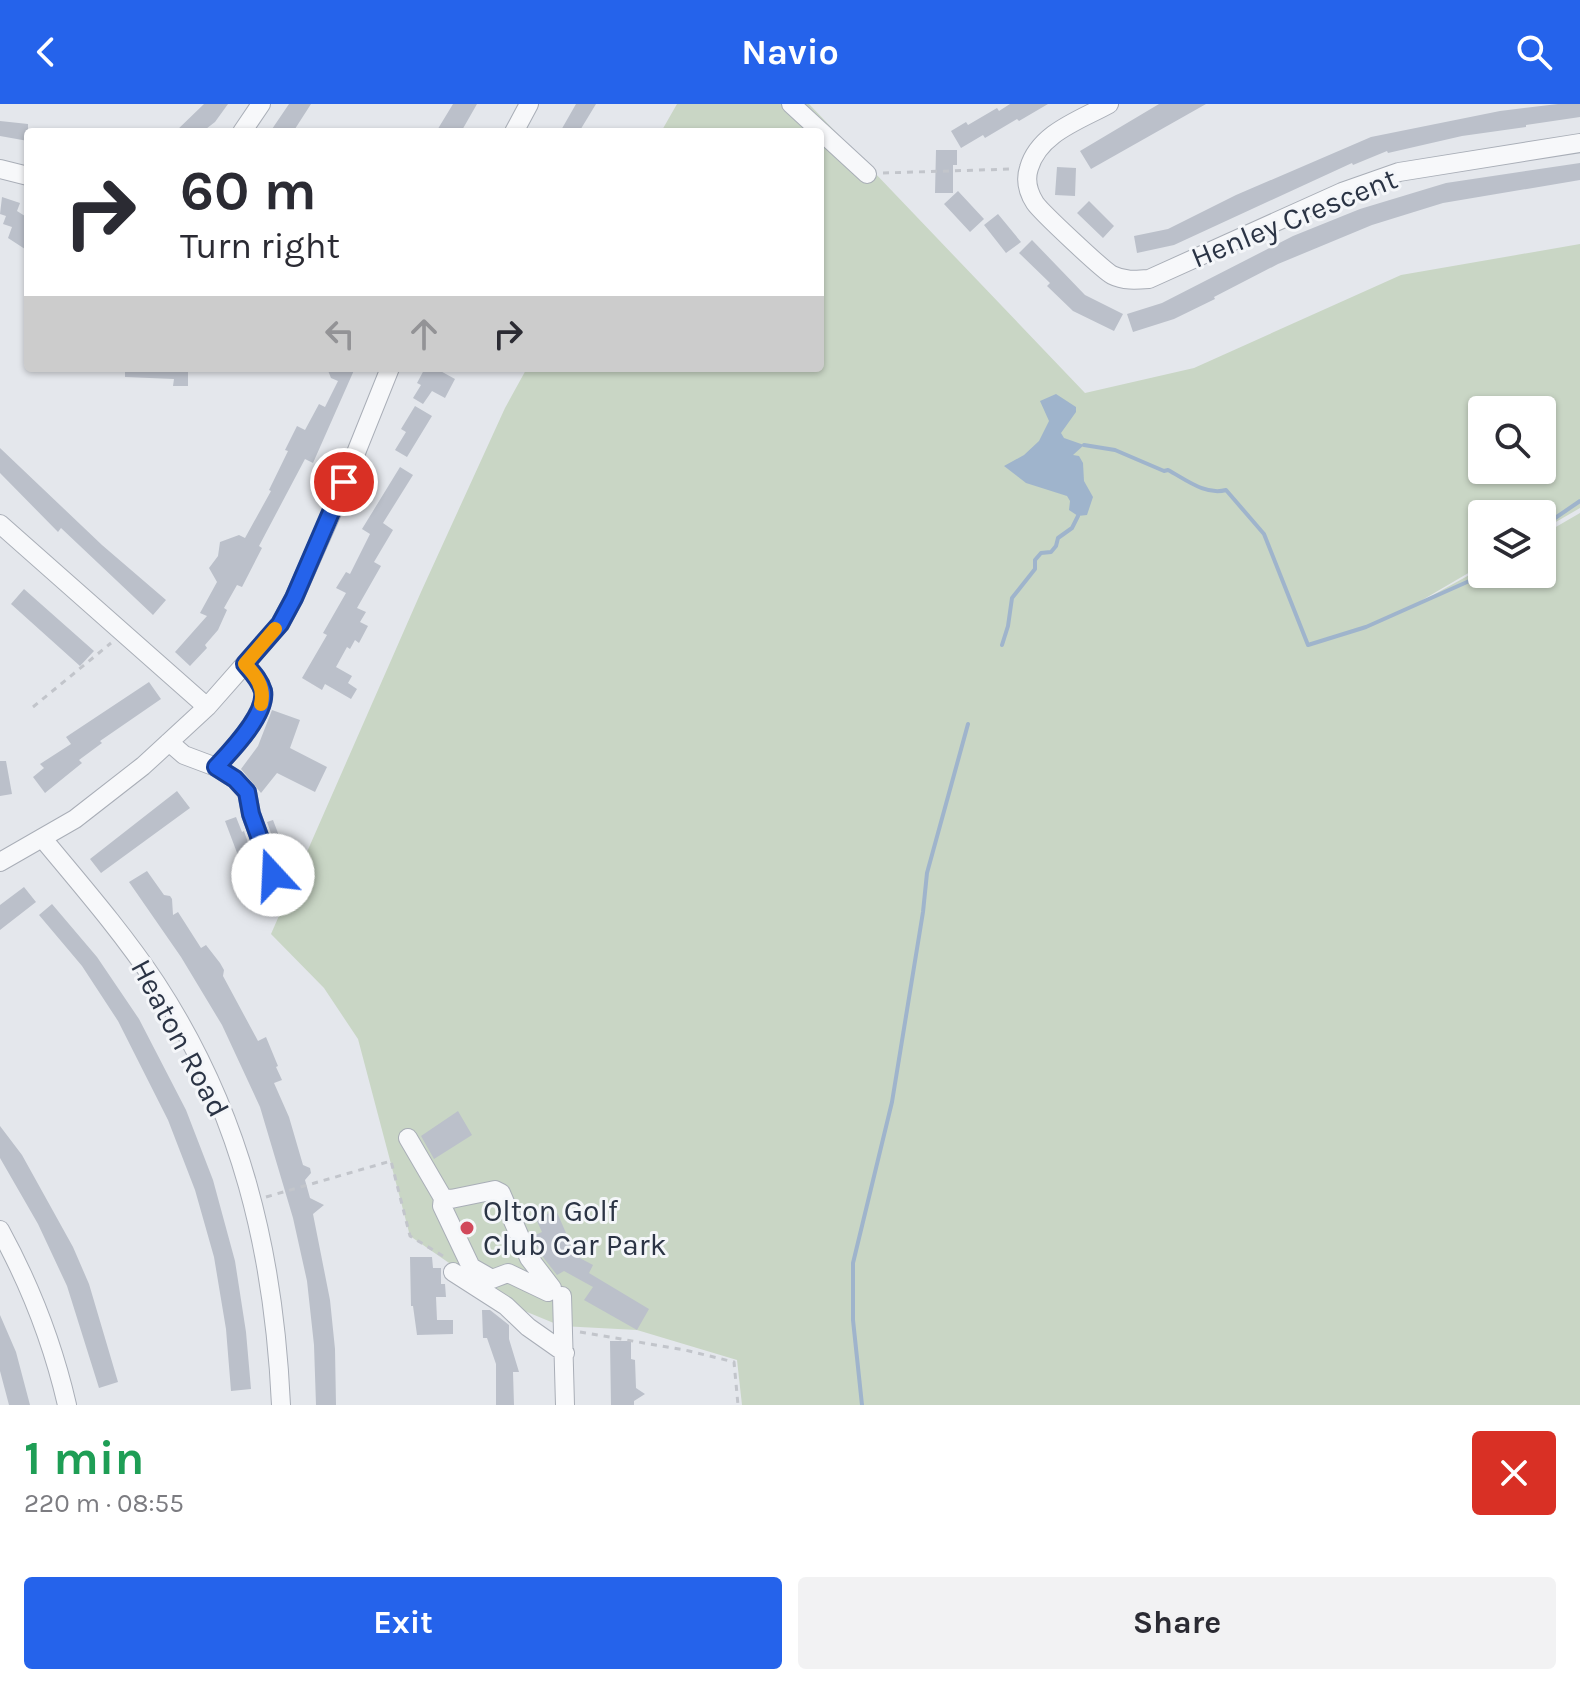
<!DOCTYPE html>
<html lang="en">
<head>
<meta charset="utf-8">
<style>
  body { margin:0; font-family:Karla,sans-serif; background:#f2f2f3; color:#2b2b33; height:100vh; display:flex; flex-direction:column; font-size:30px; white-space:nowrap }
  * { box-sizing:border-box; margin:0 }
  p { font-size:26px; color:#7c7c81 }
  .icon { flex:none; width:44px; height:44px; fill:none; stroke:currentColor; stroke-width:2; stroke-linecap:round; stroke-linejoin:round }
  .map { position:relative; height:1301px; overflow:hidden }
  .side { display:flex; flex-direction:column; background:#fff; flex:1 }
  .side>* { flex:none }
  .guide { position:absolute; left:24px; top:24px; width:800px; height:244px; border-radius:8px; box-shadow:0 2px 6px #0004; background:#fff; color:#2b2b33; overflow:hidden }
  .tools { position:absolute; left:1468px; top:292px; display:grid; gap:16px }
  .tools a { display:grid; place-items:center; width:88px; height:88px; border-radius:8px; background:#fff; box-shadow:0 2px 6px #0004; font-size:40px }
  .pin { position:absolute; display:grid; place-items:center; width:68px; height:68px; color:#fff; margin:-34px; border:4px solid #fff; border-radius:50%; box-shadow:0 2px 8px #0007 }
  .me { position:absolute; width:88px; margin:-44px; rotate:340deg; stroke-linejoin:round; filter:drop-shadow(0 0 6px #0008) }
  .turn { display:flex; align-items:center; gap:28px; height:168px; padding:0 24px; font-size:36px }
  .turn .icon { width:104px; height:104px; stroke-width:2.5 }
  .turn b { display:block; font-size:56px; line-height:68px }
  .lanes { display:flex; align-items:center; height:76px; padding:0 24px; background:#0003; justify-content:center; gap:40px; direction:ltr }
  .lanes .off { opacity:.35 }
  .round { display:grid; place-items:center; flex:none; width:84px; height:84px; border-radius:8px; background:#f2f2f3 }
  .summary { display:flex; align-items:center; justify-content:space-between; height:136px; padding:0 24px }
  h1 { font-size:48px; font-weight:700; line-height:60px; color:#1e9e55 }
  .cta { display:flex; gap:16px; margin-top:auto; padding:16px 24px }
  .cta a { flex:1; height:92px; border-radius:8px; background:#2563eb; color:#fff; font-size:32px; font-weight:700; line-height:92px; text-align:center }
  .cta a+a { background:#f2f2f3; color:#2b2b33 }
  header { display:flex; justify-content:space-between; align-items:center; height:104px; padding:0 24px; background:#2563eb; color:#fff; font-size:36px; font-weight:700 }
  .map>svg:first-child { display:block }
</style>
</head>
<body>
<header><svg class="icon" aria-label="back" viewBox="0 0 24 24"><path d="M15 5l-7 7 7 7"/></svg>Navio<svg class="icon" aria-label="search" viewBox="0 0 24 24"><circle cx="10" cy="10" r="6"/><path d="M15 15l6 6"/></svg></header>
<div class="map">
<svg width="1580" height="1301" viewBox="0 0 1580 1301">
  <rect width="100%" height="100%" fill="#e4e7ec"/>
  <path fill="#c9d6c5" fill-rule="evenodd" d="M677,0h132l276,289 109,-25 207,-93 179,-31v264l-38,22v-16h-60v51l-87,51 87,-48v6h60v-39l38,-22v892h-838l-5,-45 -100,-30 -76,-4 -51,-21 -100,-69 -52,-197 -34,-51 -53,-54 150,-342 84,-184 22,-40h293v-236h-159zM1482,306h60v60h-60z"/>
  <path fill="#9fb4cc" d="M1056,290l20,13v5l-15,21 3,5 20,7 -11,10 6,1 4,7 1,18 9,16 -6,18 -9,1 -9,-6 1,-9 -3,-5 -41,-13 -22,-17 20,-11 15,-14 10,-20 -9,-20z"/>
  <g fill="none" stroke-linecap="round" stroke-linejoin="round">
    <path stroke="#9fb4cc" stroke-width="4" d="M1084,341l31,5 49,21 4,-1c17,9 38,26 58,20l38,44 44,111 58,-18 119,-53
      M1542,423l38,-26
      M1002,541l6,-19 4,-28 23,-29v-9l6,-7 10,-1 5,-6 2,-8 14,-10 6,-12
      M862,1301l-9,-85v-57l39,-161 31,-190 4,-39 41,-149"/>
  </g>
  <path fill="#bbc0ca" d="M204,0h24l-13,18 -13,10h-27z
    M289,0h22l-18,28h-23z
    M453,0h24l-16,28h-25z
    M576,0h20l-17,28h-19z
    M1010,0h38l-29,17 -2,-2 -32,19 -2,-3 -22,13 -10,-17 15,-9 2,3 29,-17 2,3z
    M1159,0h47l-115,65 -11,-18z
    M1558,0h22v13l-54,8v2l-64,9 -74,17 -1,-2 -34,14 -1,-2 -178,82 -37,8 -3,-17 34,-7 68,-34 135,-58 129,-26z
    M0,17l28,3v17l-28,-5z
    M936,46h21v15h-4v28h-18z
    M1580,59v17l-137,23 -71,22 -94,39 -64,33 1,2 -41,20 -41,13 -6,-18 35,-11 131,-67 67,-27 86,-26z
    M1057,63l19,1 -1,28 -20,-1z
    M958,87l26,28 -14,13 -26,-28z
    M2,93l18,6 -3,8 11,7v33l-20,-13 4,-11 -9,-3 3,-8 -6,-2z
    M1089,97l25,25 -11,12 -26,-25z
    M998,110l23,28 -15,11 -22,-28z
    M1032,136l53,55 38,19 -9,17 -41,-20 -26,-25 3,-3 -31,-30z
    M125,264l63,1v17h-15l1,-7 -49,-2z
    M327,264h28l-42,95 -8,-4 -46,87 3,2 -20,39 -5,-2 -13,23 3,2 -9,20 -13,15 2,3 -17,18 -15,-14 32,-36 -7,-3 17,-31 -8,-14 9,-12 2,-14 19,-7 6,3 26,-47 -2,-1 19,-39 -3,-1 12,-24 8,4 14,-26 6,3 13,-26 -7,-3z
    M425,264h10l20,11 -10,19 -13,-7 -9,13 -10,-6 8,-13 -4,-2z
    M415,302l17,10 -25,41 -12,-7 11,-18 -5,-3z
    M0,344l102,97 64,55 -13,15 -92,-87 -3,4 -58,-59z
    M400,363l13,8 -30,48 10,7 -19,32 7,4 -24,42 9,4 -6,10 8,4 -9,17 -4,-3 -5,9 -3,-2 -11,20 16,9 -4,7 9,6 -6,10 -26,-15 -3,6 -20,-12 25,-43 -4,-2 23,-40 -10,-5 10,-16 4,2 20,-40 -8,-5z
    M24,485l70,62 -14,15 -69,-62z
    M149,578l12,17 -61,42 2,2 -23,17 3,3 -37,30 -12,-16 11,-9 -4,-4 31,-20 -5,-7z
    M272,606l28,10 -10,28 37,19 -12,25 -38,-19 -16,20 -20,-24 17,-23z
    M0,657h6l6,33 -12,2z
    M177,687l13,17 -89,65 -11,-14z
    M236,713l6,15 2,-1 26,76 -11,4 -34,-90z
    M273,716l19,50 -7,3 -18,-51z
    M147,767l17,24 6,1 2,3 1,16 5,-3 23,36 5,-3 14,18 4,7 -1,6 35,65 8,-4 12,29 -2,1 6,13 -8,3 15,34 14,48 7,3 1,5 -6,7 5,18 14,7 -11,9 17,86 5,49 1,56h-20l-2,-60 -7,-64 -14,-63 -33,-111 -38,-82 -41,-68 -52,-75z
    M24,783l12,15 -36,28v-25z
    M52,800l45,53 42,62 47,91 27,70 22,81 11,71 5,57 -20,2 -5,-62 -12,-72 -19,-67 -27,-70 -50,-99 -36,-55 -43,-51z
    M458,1007l14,24 -38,24 -13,-23z
    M0,1022l22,29 51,92 16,37 29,98 -19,6 -32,-102 -29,-62 -38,-66z
    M556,1106l20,46 17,9 -4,8 60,36 -12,21 -53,-30 9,-13 -29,-16 -7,4 -18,-23 -6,-16 9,-4 -6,-13z
    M410,1153h22l1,11h8v16h4l1,13h-10l1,23h16v14l-36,1 -4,-29h-2z
    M482,1206h8l19,15v14l10,33h-6l1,33h-18v-41l-9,-26h-4z
    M0,1211l16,37 14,53h-21l-9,-34z
    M610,1237h21v18l4,1 1,28 9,6 -11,7v4h-23z"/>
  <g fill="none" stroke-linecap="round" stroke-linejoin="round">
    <g stroke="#a9aeb7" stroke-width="20">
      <path id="minor" d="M791,0l76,70
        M1109,0c-29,16 -70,29 -80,64 -4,12 -1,24 6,35 6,9 68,67 77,72 12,6 24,5 37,4l193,-87 57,-20 181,-29
        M242,28l19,-28
        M514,28l15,-28
        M0,65l28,7
        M0,420l207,183
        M169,638l15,13 32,12 19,12 12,13 4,22 22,61
        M216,663c15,-16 51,-53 47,-76 -3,-11 -11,-19 -18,-27
        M43,735c39,47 79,93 113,144 85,130 118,269 125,422
        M0,758l75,-43 68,-53 64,-59 73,-83 14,-26 39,-88 57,-142
        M408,1034l35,60 8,1 44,-9 6,3 28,65 23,30
        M443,1094l-1,8 29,61 21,12 16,-6 40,19
        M0,1126c30,55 53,114 67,175
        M453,1168l53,34 22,21 37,26
        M562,1192l3,109"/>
    </g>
    <path stroke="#c2c5cb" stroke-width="3" stroke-dasharray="6 6" stroke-linecap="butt" d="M883,69l128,-4
      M33,603l78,-64
      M266,1093l125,-36 19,75 38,23
      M580,1228l105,18 49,12 4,43"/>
    <use href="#minor" stroke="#f7f8fa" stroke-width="18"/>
  </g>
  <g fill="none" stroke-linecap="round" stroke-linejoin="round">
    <g stroke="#184099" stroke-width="20">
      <path id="route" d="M273,771l-22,-61 -4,-22 -12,-13 -19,-12c15,-16 51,-53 47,-76 -3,-11 -11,-19 -18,-27l35,-40 14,-26 50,-116"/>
    </g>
    <use href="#route" stroke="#2563eb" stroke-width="14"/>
    <path stroke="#f59e0b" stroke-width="14" d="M261,600c4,-17 -5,-28 -16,-40l30,-35"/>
  </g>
  <circle fill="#d1495b" stroke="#f4f6f9" stroke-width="3" cx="467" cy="1124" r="8"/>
  <g text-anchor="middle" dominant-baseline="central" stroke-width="6" stroke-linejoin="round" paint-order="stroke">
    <g font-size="30" fill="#2b3445" stroke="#f4f6f9">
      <text transform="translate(1294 114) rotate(-22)">Henley Crescent</text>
      <text transform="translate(180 934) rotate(62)">Heaton Road</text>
    </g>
    <g font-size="30" fill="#2b3445" stroke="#f4f6f9" text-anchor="start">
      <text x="483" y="1107">Olton Golf<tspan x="483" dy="34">Club Car Park</tspan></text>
    </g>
  </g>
</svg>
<div class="tools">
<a><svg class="icon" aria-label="search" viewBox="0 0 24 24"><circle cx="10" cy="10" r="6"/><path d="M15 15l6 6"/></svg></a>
<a><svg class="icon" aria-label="layers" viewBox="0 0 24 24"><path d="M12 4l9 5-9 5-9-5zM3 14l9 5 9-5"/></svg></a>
</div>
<div class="pin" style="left:344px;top:378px;background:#d93025"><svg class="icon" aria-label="arrive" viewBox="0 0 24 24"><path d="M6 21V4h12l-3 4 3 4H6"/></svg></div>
<svg class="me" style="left:273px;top:771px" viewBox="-20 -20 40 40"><circle r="19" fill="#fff"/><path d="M0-13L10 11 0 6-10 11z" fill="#2563eb"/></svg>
<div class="guide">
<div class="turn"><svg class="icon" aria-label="right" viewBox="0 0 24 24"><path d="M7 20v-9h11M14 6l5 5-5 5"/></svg><div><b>60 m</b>Turn right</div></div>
<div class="lanes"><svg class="icon off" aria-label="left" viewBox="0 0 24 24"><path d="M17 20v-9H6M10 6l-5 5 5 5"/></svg><svg class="icon off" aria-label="ahead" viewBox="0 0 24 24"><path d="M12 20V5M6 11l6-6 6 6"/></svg><svg class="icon" aria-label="right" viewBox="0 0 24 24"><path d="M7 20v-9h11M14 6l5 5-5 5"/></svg></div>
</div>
</div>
<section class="side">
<div class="summary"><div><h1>1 min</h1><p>220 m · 08:55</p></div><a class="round" style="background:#d93025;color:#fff"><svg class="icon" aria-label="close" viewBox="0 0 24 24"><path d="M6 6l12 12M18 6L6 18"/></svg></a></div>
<div class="cta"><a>Exit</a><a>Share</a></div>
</section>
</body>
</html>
